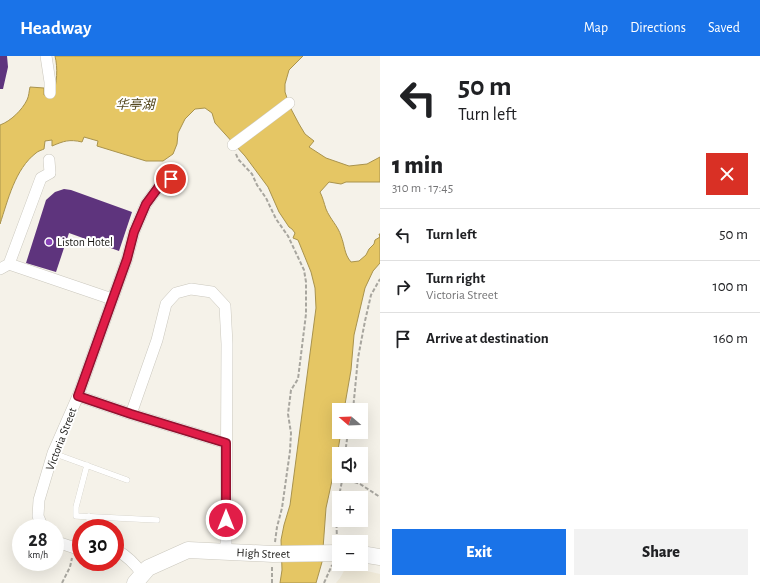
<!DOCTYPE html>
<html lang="en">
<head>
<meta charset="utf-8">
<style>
  body { margin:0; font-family:"Alegreya Sans","Noto Sans SC",sans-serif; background:#f2f2f2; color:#202124; height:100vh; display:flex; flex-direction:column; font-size:15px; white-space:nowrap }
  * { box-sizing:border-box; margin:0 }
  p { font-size:13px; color:#757577 }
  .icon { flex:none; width:22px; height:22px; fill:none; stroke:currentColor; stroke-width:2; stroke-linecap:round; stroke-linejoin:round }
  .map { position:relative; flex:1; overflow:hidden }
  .side { display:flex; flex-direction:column; background:#fff; width:380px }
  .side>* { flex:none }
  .top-card { background:#fff; color:#202124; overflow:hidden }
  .needle { width:26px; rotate:289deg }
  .buttons { position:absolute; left:332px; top:347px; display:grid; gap:8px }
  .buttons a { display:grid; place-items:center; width:36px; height:36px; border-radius:0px; background:#fff; box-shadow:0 4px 16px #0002; font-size:20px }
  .speed { position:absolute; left:12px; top:463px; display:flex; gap:8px; font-size:20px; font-weight:700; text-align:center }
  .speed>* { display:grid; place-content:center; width:52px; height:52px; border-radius:50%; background:#fff; box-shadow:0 4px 16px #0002; line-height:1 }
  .speed small { font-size:10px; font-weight:400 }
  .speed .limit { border:6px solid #d22; background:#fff; color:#111 }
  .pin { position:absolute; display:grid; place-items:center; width:34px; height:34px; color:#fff; margin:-17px; border:2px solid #fff; border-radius:50%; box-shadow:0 1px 4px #0007 }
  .me { position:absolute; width:44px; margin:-22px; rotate:0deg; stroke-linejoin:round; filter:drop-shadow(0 0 3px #0008) }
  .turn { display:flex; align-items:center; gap:14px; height:84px; padding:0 12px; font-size:18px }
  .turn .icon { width:52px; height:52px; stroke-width:2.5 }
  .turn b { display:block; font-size:28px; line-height:34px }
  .round { display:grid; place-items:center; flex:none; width:42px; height:42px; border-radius:0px; background:#f2f2f2 }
  .head { display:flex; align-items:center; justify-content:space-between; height:68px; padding:0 12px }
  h1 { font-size:24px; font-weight:800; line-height:30px }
  .action { display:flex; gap:8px; margin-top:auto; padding:8px 12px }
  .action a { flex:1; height:46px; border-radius:0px; background:#1a73e8; color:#fff; font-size:16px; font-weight:800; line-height:46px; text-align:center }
  .action a+a { background:#f2f2f2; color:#202124 }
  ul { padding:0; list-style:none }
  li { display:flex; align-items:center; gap:12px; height:52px; padding:0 12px; border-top:1px solid #e0e0e0 }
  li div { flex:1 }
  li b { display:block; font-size:15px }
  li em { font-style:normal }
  header { display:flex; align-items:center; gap:24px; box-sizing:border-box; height:56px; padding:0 20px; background:#1a73e8; color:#fff }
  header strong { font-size:19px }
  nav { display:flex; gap:22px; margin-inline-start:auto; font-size:14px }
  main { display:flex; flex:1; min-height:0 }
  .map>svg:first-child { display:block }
</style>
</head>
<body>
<header>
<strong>Headway</strong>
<nav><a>Map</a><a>Directions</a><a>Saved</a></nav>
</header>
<main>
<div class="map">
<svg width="380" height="527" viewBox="0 0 380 527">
  <rect width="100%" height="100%" fill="#f5f2e9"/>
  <path fill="#f0ead9" d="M345,513h13l22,5v9h-44l4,-5z"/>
  <path fill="#e5c664" stroke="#a9934d" d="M55,0h248l-14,14 -4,14v8l5,15 9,17 6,10 9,7 -5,6 17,11 23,8 18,-2 13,-7v25h-34l-5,2 -12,-2 -9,10c3,6 4,11 6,17 4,10 12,17 15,27 4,10 3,18 10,26l8,-1 7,-6 3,-6 5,-5 1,-4 5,-3 -1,-3h1v29l-7,8 -8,17 -11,47 -3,35 -7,40h-5v22h2l-5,30 -10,46 -4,54 -6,21h-36l2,-13 -1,-30 3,-15 6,-20 26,-197 -1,-20 -4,-16 -13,-32 -5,-2 2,-5 -3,-4 -3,-2 -10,-15 -11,-25 -23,-31 -30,-33 -3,-10 -7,-5 -10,1 -10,10 -7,14 -1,11 -4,10 -10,7h-17l-49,-15 1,-5 -14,-4 -2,5c-13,-3 -18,-1 -30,4v-6l-7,1 -1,8c-2,1 -6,2 -8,4 -21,16 -28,47 -36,71v-99c11,-4 22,-15 27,-25 2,-4 2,-9 3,-13l14,1v7h9c4,-12 5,-27 2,-39z"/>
  <path fill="#5e347d" d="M0,0h7l1,11 -5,22h-3z
    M64,133l7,1 61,22 -13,39 -50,-18 -13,39 -30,-9 20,-63 9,-8z"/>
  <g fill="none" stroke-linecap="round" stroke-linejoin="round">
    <g stroke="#cbc8be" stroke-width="6">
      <path id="lane" d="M53,397l74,27
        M87,409l-11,42v9l81,4
        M89,460v12"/>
    </g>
    <g stroke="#cbc8be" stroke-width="12">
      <path id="street" d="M46,0l4,26v11
        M233,89l56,-42
        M9,208l32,-86 9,-5 -1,-13
        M0,213l9,-5 103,35
        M78,340l53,18
        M43,472l-5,-12 1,-16 14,-47 25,-57 49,-137 7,-27 12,-28 14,-19 11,-6
        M55,485l2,1 18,6 6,-1
        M115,493c12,7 20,14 27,25
        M226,495l1,-207 -2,-38 -13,-14 -21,-3 -15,4 -10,11 -9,36 -26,74 95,29"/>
    </g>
    <g stroke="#cbc8be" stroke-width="17">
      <g id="secondary">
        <path d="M361,498l19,3"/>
        <path id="s1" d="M135,527l13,-15 40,-18 85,4 66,-1"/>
      </g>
    </g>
    <path stroke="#a8a69f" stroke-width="2" stroke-dasharray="4 2" stroke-linecap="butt" d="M236,98l2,5 14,15 5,11 9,13 10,21 12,17 16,34 2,12v32l-8,65 -7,11 -3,24 3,19 -1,18 -8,57 -5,19 -2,15
      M353,354l5,-52 7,-37 6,-26 9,-16
      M345,398l3,-22
      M343,422l17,6 20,13
      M337,484l-1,-29 7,-35
      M62,527l8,-16 2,-9
      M272,527v-17
      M324,527l8,-18"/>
    <use href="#lane" stroke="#fff" stroke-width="5.5"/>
    <use href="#street" stroke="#fff" stroke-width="11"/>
    <use href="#secondary" stroke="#fff" stroke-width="16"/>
  </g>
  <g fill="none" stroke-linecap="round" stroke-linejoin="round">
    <g stroke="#92132f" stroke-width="10">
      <path id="route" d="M171,123l-11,6 -14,19 -12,28 -7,27 -49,137 53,18 95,29v77"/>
    </g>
    <use href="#route" stroke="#e11d48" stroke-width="7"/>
  </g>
  <circle fill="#8743b7" stroke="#fff" stroke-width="1.5" cx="49" cy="186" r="4"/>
  <g text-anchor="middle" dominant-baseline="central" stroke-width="4" stroke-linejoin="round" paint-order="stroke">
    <g font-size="12" fill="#1c1b18" stroke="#fff" text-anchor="start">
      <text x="57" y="186">Liston Hotel</text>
    </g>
    <g font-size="12" fill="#1c1b18" stroke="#fff">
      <text transform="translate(61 383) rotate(-69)">Victoria Street</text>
      <text stroke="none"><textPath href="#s1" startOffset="139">High Street</textPath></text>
    </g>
    <g font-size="13" font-style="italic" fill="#54471e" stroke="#fff">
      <text x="135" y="49">华亭湖</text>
    </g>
  </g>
</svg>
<div class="buttons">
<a><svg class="needle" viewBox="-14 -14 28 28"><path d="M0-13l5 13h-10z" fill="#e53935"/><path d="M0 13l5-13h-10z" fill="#757577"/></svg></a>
<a><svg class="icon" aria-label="sound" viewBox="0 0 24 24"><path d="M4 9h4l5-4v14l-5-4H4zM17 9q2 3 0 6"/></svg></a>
<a>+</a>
<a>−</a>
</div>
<div class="speed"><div>28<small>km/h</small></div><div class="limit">30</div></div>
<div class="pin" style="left:171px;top:123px;background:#d93025"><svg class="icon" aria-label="arrive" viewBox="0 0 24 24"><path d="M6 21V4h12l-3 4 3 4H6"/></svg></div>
<svg class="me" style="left:226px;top:464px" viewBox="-20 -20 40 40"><circle r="17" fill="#e11d48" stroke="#fff" stroke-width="3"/><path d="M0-11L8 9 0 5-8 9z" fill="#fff"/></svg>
</div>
<section class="side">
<div class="top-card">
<div class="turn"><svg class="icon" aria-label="left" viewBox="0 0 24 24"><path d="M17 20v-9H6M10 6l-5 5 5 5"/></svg><div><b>50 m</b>Turn left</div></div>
</div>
<div class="head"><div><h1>1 min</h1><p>310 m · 17:45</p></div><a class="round" style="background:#d93025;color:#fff"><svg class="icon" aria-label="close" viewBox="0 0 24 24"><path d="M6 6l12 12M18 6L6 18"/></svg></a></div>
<ul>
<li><svg class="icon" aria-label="left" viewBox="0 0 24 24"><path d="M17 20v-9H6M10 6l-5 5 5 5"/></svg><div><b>Turn left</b></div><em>50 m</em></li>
<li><svg class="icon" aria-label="right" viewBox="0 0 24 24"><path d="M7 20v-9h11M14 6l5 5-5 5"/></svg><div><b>Turn right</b><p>Victoria Street</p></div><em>100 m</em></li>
<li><svg class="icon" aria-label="arrive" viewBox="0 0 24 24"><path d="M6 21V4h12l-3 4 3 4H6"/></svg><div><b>Arrive at destination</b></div><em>160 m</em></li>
</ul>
<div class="action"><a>Exit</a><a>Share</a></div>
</section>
</main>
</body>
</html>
